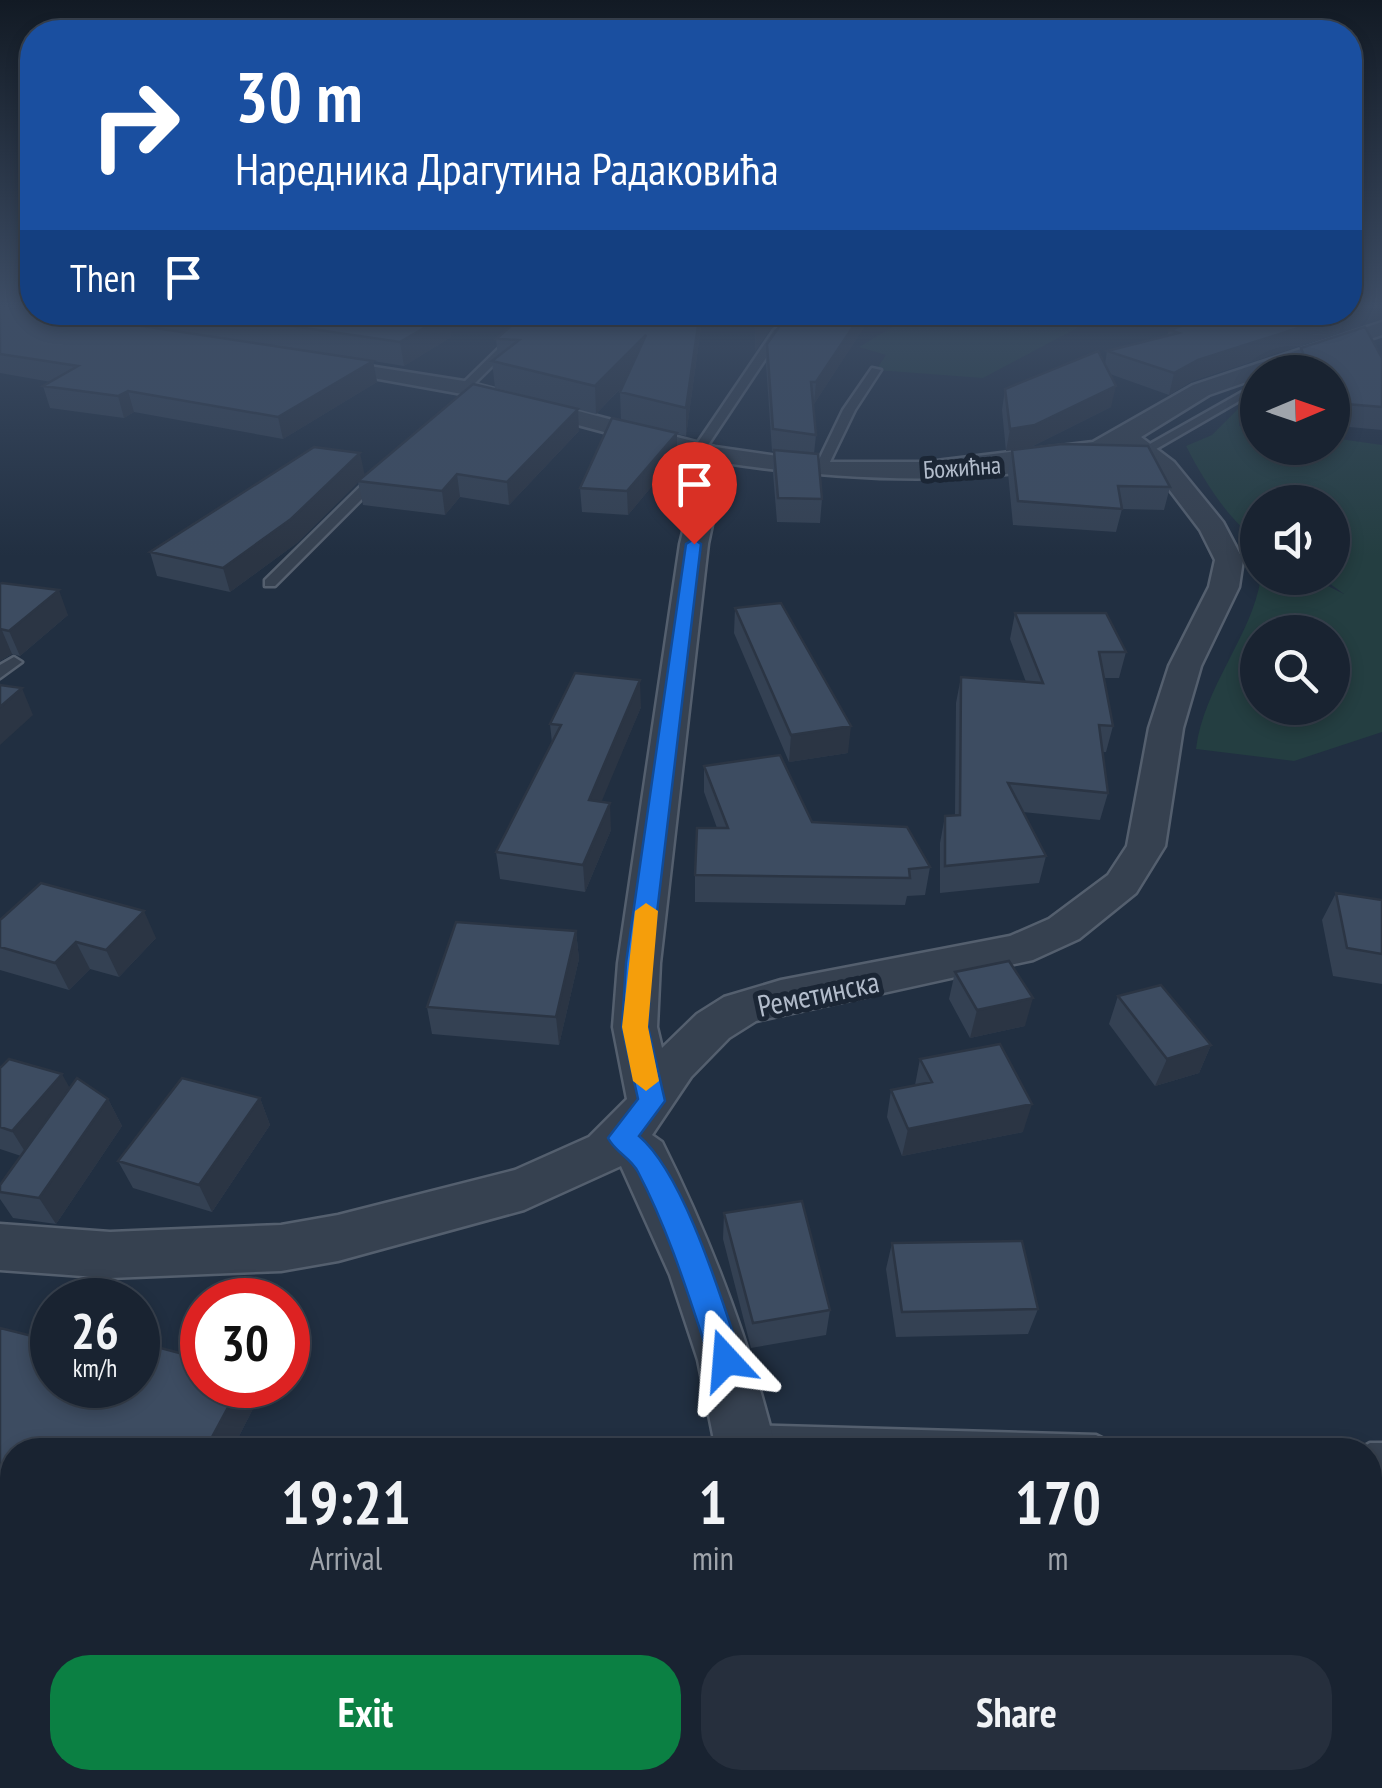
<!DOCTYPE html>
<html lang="en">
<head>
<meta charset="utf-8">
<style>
  body { margin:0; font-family:"PT Sans Narrow",sans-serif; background:#262f3d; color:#f1f3f6; height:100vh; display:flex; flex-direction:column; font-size:38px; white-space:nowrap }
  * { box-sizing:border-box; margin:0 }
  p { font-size:32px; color:#9fa4ab }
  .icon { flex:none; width:55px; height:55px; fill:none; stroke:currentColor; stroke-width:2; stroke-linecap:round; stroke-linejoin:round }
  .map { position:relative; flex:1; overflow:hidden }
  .details { position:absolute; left:0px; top:1438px; width:1382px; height:352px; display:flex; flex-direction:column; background:#192331; border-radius:40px 40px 0 0; box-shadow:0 5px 15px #0003,0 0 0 2px #37404d }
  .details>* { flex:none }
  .banner { position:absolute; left:20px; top:20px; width:1342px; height:305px; border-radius:40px; box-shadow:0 5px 15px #0003,0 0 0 2px #37404d; background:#1a4fa0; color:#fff; overflow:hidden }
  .needle { width:65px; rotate:88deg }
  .controls { position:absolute; left:1240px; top:355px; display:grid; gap:20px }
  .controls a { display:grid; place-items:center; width:110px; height:110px; border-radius:50%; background:#192331; box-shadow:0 5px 15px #0003,0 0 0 2px #37404d; font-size:50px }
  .speed { position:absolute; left:30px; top:1278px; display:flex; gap:20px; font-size:50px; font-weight:700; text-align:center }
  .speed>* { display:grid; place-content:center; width:130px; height:130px; border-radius:50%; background:#192331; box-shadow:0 5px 15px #0003,0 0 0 2px #37404d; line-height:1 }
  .speed small { font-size:25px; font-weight:400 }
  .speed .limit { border:15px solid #d22; background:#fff; color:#111 }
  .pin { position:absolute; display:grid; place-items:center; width:85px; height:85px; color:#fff; margin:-102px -42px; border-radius:50% 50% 50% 0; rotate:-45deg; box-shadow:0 0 10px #0007 }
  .pin .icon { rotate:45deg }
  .me { position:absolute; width:110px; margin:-55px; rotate:341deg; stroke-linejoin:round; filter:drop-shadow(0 0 8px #0008) }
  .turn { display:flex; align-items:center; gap:35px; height:210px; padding:0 50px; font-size:45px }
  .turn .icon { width:130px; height:130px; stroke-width:2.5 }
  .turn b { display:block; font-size:70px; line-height:85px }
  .then { display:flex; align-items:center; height:95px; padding:0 50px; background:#0003; gap:20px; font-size:38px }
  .eta { display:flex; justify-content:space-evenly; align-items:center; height:170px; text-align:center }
  .eta b { font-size:60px; font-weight:800; line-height:70px }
  .cta { display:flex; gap:20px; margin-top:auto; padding:20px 50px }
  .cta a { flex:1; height:115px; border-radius:40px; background:#0b8043; color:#fff; font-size:40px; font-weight:800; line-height:115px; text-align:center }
  .cta a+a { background:#262f3d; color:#f1f3f6 }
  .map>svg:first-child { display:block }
</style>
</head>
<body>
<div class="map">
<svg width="1382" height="1788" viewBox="0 0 1382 1788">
  <rect width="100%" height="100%" fill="#212f41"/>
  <path fill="#243e41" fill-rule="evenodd" d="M916,313h189l-122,65 -107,-8 10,-15 -27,-8z
    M1239,408v18l18,2 1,20h74l1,-10 49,7v287l-88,29 -98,-12c8,-63 55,-111 65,-171h51l32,16 -22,-16h10v-76h-74l-1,37c-29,-18 -55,-62 -71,-93l26,-11zM1332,632v76h-74v-76z"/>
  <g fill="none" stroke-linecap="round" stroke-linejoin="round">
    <g stroke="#545f6e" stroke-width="5">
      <path id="lane" d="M536,312h11l-79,78h-8v-4z
        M800,312h12l-30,22 -80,120h-8l-2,-3 82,-121z
        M872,368l9,2 -26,40 -29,60 -10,3 -2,-3 29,-60z
        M1242,392l6,3 -2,2 -95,55 -10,-3z
        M376,471l11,3 -112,112h-10v-6z
        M14,657l8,5 -22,16v-13z
        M748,1425l348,10 10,5 5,10h-374l-4,-10 5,-10z
        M1370,1443h12v30h-12v-23h-12z"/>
    </g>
    <g stroke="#545f6e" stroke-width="5">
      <path id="street" d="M1382,322v13l-109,37h-15v6l-49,17 -68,42 33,25 49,60 20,38 -4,27 -38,79 -18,62 -18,118 -29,47 -57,46 -46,21 -277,61 -27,17 -38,39 -39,58 10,7c50,100 88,200 114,308h-60l-18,-90 -28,-85 -49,-109 -97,44 -186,51 -57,10 -171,7 -110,-8v-46l110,8 171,-7 57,-10 177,-45 74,-33 38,-38 -14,-72 5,-64 62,-419 21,-86 -239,-64 -150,-27v-10l152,24 251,66 105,15h108l165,-20 100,-57zM1124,448l32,24 44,58 15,30 -6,27 -40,79 -20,62 -22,118 -19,29 -59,44 -39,17 -229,44 -57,17 -27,17 -35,34 -5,-21 3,-64 48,-419 17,-81c120,18 283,28 399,-15z
        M712,1778h70l-1,10h-70z"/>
    </g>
    <use href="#lane" fill="#364150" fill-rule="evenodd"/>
    <use href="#street" fill="#364150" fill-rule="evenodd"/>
  </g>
  <path fill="#344153" d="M0,306l339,50 -284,-44h382l11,2 3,23 -47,29 -31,-5 4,21 -94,57 -149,-27 -10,6 -74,-10 -7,-22 8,-4 -51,-9z
    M10,306h22v3z
    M703,312l-17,124 -9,-2v22l-49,59 -46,-3 -2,-24 41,-68 -1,-28 3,-6 -27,28 -101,-26 -3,-27 6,-5 -2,-17z
    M756,312h118l-60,92h-1l3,31 -2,19 8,45 -2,24 -43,-1 -4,-49 1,-21 -2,-1 -6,-87 1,-20 18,-26 -13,9 -17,24z
    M1345,313l-6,20 -147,48 -23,14 -59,-21 1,33 -80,40 -25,4 -4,-41 3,-21 100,-25 2,-13 60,-15 2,-6z
    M1301,348l81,10v72l-44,-4 -3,-7 -3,-1v-46h-36l-2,-3z
    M579,431l-70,74 -49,-8 -15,18 -82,-10 -5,-23 -61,61 -67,49 -73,-16 -7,-24 215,-76z
    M1012,450l158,37 -6,23 -42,-1 -6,23 -103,-7 -5,-52z
    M0,584l68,31 -48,41 -8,-2 -12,7z
    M735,608l113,145 -59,9 -55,-129z
    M1015,613l111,39 -7,26h-15l9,48 -7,26h-3l5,41 -8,27 -77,-8 23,44 -7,27 -99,10v-50l5,-27 10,-1 1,-112 5,-26 65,5 -16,-43z
    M641,707l-40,94 10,29 -26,62 -85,-13 -4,-27 56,-109 -2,-19z
    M704,766l108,56 118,45 -5,28 -18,1 -2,9 -210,-3v-27l22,-47 -13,-36z
    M1336,893l46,7v84l-49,-8 -11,-56z
    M0,920l156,18 -37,39 -29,-8 -21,21 -69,-20z
    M576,931l3,28 -20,86 -127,-11 -5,-27z
    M955,972l70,54 -55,12 -21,-39z
    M1118,996l93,49 -12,28 -44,13 -46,-62z
    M920,1059l103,73 -121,24 -15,-39 4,-27 24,-5z
    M0,1068l108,31 14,27 -66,98 -43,-6 -13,-19v-14l21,-29 -21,-7z
    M260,1098l10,27 -58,87 -79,-24 -15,-27z
    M724,1213l106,97 -4,25 -75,13 -28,-109z
    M892,1243l146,66 -10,25 -132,3 -10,-68z
    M0,1328l260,67 -28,55h-220v256l-12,-5z
    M1370,1480l12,1v117h-12z
    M901,1778h166l2,10h-167z
    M1239,1778h124l3,10h-124z"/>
  <path fill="#2b3544" d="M700,312h3l-17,124v-28z
    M769,312h24l-21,15 -17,24 1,-20z
    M863,312h11l-60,92 2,-22z
    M1345,313l-6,20 -147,48 -23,14 5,-22 24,-13z
    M448,314l3,23 -47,29 -4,-24z
    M646,335v26l-50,53 -1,-28z
    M373,361l4,21 -94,57 -5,-22z
    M1116,386l-5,21 -80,40 -25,4 4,-22z
    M128,391l6,21 -10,6 -6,-22z
    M578,409l1,22 -70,74 -2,-23z
    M677,433v23l-49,59 -1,-24z
    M360,453l5,23 -68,67 -67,49 -7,-24z
    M457,474l3,23 -15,18 -3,-24z
    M59,590l9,25 -48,41 -11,-25z
    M1,628l11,26 -12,7v-32z
    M640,680l1,27 -50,120 -2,-27z
    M22,688l11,27 -33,30v-38z
    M851,726l-3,27 -59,9 2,-27z
    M610,803l1,27 -26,62 -2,-27z
    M144,911l12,27 -37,39 -13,-27z
    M576,931l3,28 -20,86 -3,-28z
    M76,942l14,27 -21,21 -14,-27z
    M1033,998l-8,28 -55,12 7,-28z
    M1211,1045l-12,28 -44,13 12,-27z
    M62,1074l15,27 -48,57 -17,-27z
    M260,1098l10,27 -58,87 -13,-27z
    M108,1099l14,27 -66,98 -17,-26z
    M1032,1104l-9,28 -121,24 6,-27z
    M240,1385h15l5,10 -28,55h-27z"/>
  <path fill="#3d4c61" stroke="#2b3544" stroke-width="2.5" d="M0,306l32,4v2h17l324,49 -95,56 -150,-26 -10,5 -75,-10 35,-20 -78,-12z
    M196,312h241l11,2 -48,28z
    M527,312h173l-14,96 -66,-16 26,-57 -51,51 -103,-25 27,-21 -23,-1z
    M756,312h13l-13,19z
    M792,312h71l-47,70h-5l5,53 -43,-6 -6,-85 19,-27z
    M1222,312h122l1,1 -147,47 -24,13 -67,-22 72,-18 -10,-3z
    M1365,327l17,31v49l-36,-3 -3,-7 -11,-1v-24h-22l-9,-24z
    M1098,351l18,35 -81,39 -25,4 -5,-40z
    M473,384l105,25 -71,73 -50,-8 -15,17 -84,-10z
    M612,418l65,15 -50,58 -47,-3z
    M1062,444l86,2 22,41 -52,-1 4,23 -104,-8 -6,-51z
    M314,447l46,6 -69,66 -68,49 -73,-16z
    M774,450l44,4 4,45 -44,-1z
    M2,583l57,7 -50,41 -9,-2v-45z
    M781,603l70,123 -60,9 -56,-127z
    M1015,613h91l20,39h-27l14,74 -14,-1 9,68 -100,-10 38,73 -101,10v-50l15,-1 1,-138 82,6z
    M575,673l65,7 -51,120 21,3 -27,62 -87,-13 65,-127 -11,-1z
    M0,685l22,3 -22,19z
    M780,755l32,67 95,5 23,40 -21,2 1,9 -215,-3 2,-47h31l-24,-62z
    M41,883l103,28 -38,39 -30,-8 -21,21 -55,-16v-27z
    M1336,893l46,7v54l-35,-6z
    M456,922l120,9 -20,86 -129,-10z
    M1009,961l24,37 -56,12 -22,-38z
    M1161,985l50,60 -44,14 -49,-63z
    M1000,1044l32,60 -124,25 -17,-39 41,-8 -12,-23z
    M9,1059l53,15 -50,57 -12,-4v-59z
    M77,1078l31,21 -69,99 -39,-6v-7z
    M182,1078l78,20 -61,87 -81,-24z
    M802,1201l28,109 -77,13 -29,-110z
    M1022,1241l16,68 -136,3 -10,-69z
    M0,1328l52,13v44h86v-43l64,17v26h38l-35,65h-193v248l-12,-5z
    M1370,1480l12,1v96l-10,-1 -2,-5z
    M911,1778h156l2,10h-157z
    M1264,1778h99l3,10h-100z"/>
  <linearGradient id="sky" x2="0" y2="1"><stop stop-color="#121a24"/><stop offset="0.55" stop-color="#3d4d65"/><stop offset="1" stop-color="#3d4d65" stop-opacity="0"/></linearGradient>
  <rect width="1382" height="556" fill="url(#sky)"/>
  <path fill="#1a73e8" stroke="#114b97" stroke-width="2.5" d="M694,539l7,5 -50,419 -3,64 17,74 -26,35c46,39 83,165 103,224l-5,11 -11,4 -11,-4 -5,-11c-21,-63 -41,-129 -72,-188 -7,-14 -23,-20 -30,-34l30,-39 -16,-72 4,-64 60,-419z"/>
  <path fill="#f59e0b" d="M646,903l12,8 -10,116 11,54 -13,10 -13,-10 -11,-54 13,-116z"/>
  <g text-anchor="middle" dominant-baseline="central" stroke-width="10" stroke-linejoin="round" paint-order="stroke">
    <g font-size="25" fill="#b2bccb" stroke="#1b2635">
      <text transform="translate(962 467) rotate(-4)">Божићна</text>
    </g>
    <g font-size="30" fill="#b2bccb" stroke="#1b2635">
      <text transform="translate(818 993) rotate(-12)">Реметинска</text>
    </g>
  </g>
</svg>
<div class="controls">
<a><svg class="needle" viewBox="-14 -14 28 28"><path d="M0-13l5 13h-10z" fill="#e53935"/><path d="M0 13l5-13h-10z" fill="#9fa4ab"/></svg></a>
<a><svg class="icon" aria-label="sound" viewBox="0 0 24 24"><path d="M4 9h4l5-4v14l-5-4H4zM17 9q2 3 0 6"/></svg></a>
<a><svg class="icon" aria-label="search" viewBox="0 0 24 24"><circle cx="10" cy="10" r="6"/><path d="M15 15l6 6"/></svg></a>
</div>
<div class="speed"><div>26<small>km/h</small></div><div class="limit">30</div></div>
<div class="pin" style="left:694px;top:544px;background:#d93025"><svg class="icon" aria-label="arrive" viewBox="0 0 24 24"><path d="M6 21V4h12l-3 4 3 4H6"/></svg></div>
<svg class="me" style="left:726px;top:1360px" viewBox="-20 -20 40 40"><path d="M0-17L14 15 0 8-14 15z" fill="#1a73e8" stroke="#fff" stroke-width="4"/></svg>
<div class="banner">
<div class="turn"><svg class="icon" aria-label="right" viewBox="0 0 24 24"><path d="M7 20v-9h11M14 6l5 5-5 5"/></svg><div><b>30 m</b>Наредника Драгутина Радаковића</div></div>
<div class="then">Then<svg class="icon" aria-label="arrive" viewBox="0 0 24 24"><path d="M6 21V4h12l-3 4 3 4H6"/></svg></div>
</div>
<section class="details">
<div class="eta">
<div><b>19:21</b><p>Arrival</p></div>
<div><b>1</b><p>min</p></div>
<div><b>170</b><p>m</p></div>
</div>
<div class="cta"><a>Exit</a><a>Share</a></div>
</section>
</div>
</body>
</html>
